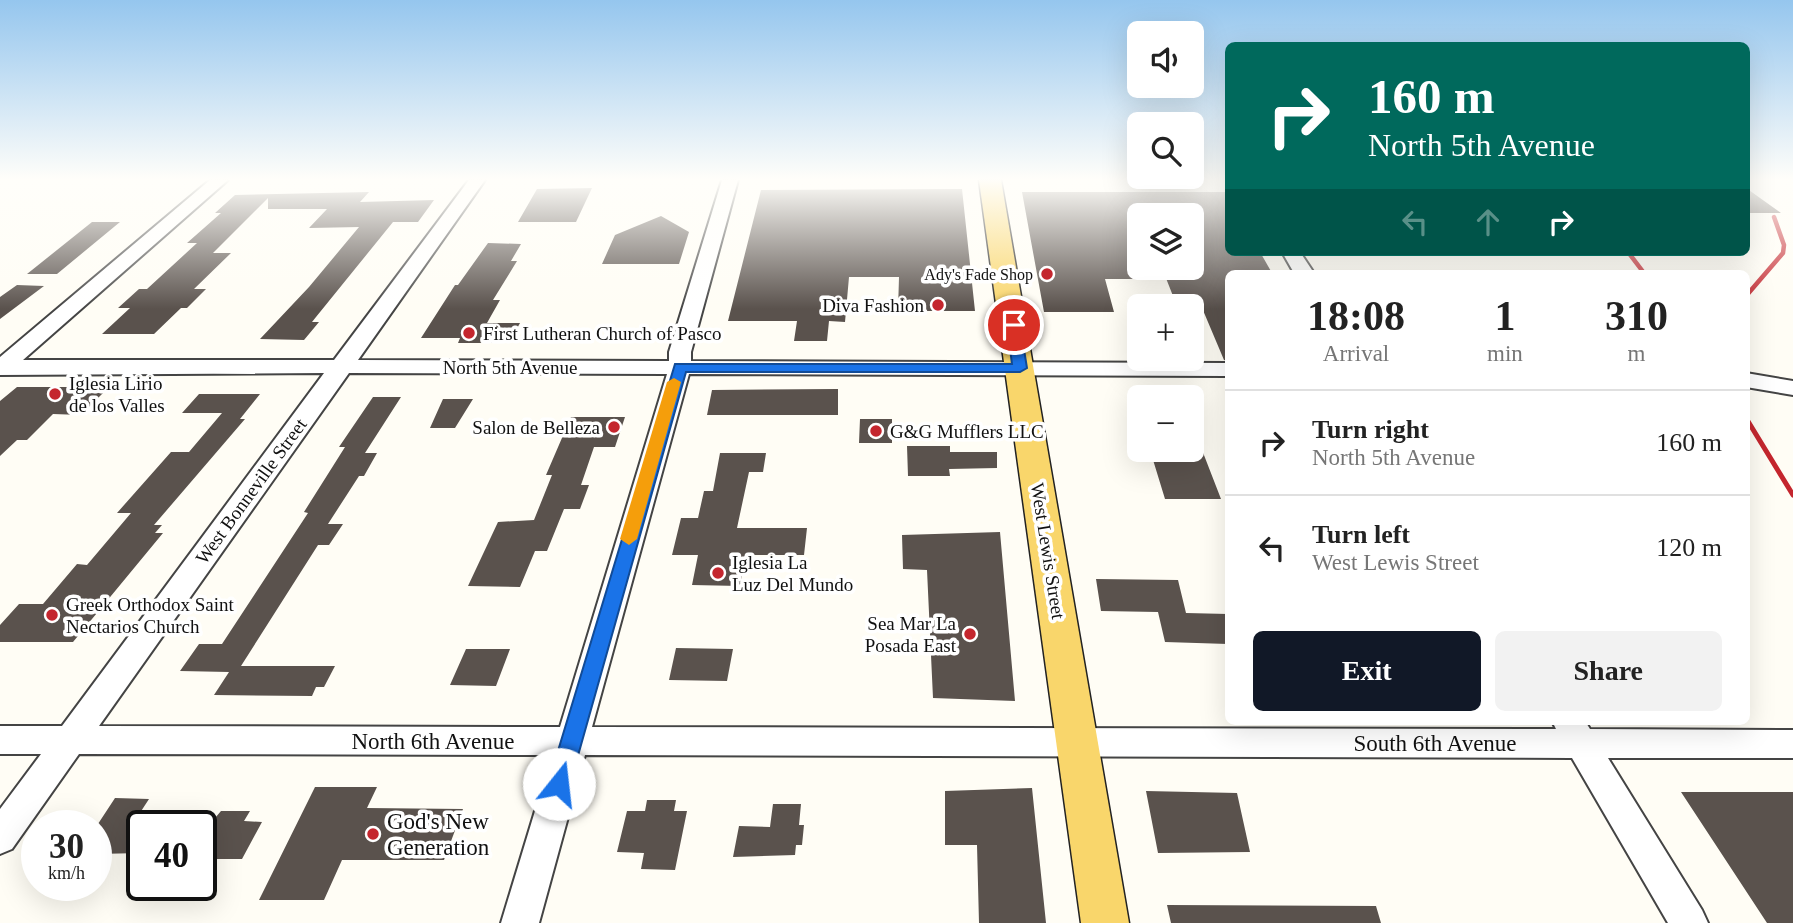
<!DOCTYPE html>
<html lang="en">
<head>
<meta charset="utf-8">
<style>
  body { margin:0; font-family:"Times New Roman",serif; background:#f2f2f2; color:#222; height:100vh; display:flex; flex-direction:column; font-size:26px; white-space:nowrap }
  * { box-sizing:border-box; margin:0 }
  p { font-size:23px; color:#767676 }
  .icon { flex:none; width:38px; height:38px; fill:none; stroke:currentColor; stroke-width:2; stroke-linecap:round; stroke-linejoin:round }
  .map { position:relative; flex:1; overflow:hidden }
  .panel { position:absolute; left:1225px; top:270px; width:525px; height:455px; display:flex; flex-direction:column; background:#fff; border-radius:10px; box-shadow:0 7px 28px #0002 }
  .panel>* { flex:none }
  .guide { position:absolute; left:1225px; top:42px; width:525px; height:214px; border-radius:10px; box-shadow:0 7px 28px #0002; background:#00695c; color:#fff; overflow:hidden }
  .buttons { position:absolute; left:1127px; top:21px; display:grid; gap:14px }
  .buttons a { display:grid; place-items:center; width:77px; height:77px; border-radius:10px; background:#fff; box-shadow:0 7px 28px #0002; font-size:35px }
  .speed { position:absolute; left:21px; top:810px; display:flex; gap:14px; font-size:35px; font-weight:700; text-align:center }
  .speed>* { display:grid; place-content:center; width:91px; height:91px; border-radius:50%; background:#fff; box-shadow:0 7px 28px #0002; line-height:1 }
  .speed small { font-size:18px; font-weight:400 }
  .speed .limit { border:4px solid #111; border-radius:10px; background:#fff; color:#111 }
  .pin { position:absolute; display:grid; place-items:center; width:60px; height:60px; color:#fff; margin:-30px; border:4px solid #fff; border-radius:50%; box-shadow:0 2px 7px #0007 }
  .me { position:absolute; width:77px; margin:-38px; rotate:16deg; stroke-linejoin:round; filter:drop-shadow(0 0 5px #0008) }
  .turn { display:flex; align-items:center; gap:24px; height:147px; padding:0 28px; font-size:32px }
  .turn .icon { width:91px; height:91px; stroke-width:2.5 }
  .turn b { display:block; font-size:49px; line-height:60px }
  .lanes { display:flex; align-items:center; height:66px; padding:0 28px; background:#0003; justify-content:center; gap:35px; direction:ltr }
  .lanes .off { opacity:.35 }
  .eta { display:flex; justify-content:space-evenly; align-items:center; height:119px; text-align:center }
  .eta b { font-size:42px; font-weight:700; line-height:49px }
  .primary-button { display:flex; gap:14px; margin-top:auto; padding:14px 28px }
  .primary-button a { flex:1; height:80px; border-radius:10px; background:#111827; color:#fff; font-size:28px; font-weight:700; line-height:80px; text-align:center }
  .primary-button a+a { background:#f2f2f2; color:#222 }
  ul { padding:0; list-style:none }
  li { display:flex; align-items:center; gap:21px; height:105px; padding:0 28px; border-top:2px solid #e0e0e0 }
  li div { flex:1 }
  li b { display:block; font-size:26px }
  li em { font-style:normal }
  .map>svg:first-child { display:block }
</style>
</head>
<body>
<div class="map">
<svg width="1793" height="923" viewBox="0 0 1793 923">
  <rect width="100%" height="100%" fill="#fffdf5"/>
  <path fill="#5a524d" d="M592,188l-16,34h-58l19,-33z
    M1746,188l35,25h-35z
    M962,189l13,122h-77l1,-34h-50l-4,45 -16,-1 -2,20h-33l3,-20h-69l33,-131z
    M369,192l-9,10 74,-2 -16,22h-25l-77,95 -4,5h7l-15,18 -44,-1 49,-52 50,-60 -50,1 18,-19h-59v-11l-55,55h18l-37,36h12l-19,19h-6l-27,26h-52l28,-26h-12l21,-19h8l50,-46h-10l34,-30h-6l20,-18z
    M1022,192h206v60h32l12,21h-44v88l-4,-1 -27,-64h-24l-11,-28h30v-53h-60l7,19v45h-34l9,33h-70z
    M661,216l28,16 -10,32h-77l13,-29z
    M92,222h28l-63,52h-30z
    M488,243l33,1 -10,17h6l-24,39h7l-13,23h33l-11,20h-51l2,-5h-39l34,-53h3z
    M17,285l27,1 -44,33v-22z
    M17,387h92l-28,28 -28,-1 -26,26h-10l-17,16v-55z
    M838,389v26h-131l5,-25z
    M199,394h61l-20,25h5l-91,106h8l-7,8h8l-90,109h-73v-17l19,-21h24l34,-40 10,1 44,-52h-14l54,-61h18l33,-39h-40z
    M373,397h28l-36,56h12l-13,23h-5l-31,48h15l-14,21h-11l-77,121h94l-11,21h-8l-4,9 -98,-1 15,-23 -49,-1 19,-27h23l86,-131 -4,-1 41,-65h-6z
    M443,399h30l-18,29h-25z
    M571,417h54l-10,30h-21l-13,38h8l-9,24h-16l-17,42h-12l-15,36 -52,-1 30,-64 36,-2 18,-45h-6z
    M860,419h32v24h-33z
    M907,446h43v6h47v16l-48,1 1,7h-42z
    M1150,450h52l19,49h-56z
    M720,453h46l-3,19h-14l-12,56h70l-3,27h-59l-5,31 -48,-1 6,-30h-26l9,-37h17l6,-27h9z
    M1000,532l15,169 -82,-3 -6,-128 -24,-1 -1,-34z
    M1096,579l82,1 8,33 42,1v30l-63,-2 -7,-30 -57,-1z
    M676,648l57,1 -6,32 -58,-1z
    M466,649h44l-14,37 -46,-1z
    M315,787h62l-10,21 96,1 -19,51h-102l-18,40h-65z
    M1032,788l14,135h-67l-2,-78h-32v-54z
    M1146,791l91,2 13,59 -92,1z
    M1681,792h112v131h-26z
    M115,798l34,1 -15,23h8v31l-46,1v-27z
    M647,800h29l-2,11h13l-12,59 -34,-1 3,-16 -27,-1 10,-41h18z
    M773,804h28l-2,21h5l-2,20h-6l-1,10 -62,2 6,-31 31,1z
    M221,811h29l-6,10 18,1 -20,37h-41v-35h9z
    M1167,905l209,1 5,17h-210z"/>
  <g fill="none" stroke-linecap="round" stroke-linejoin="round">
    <g stroke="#444" stroke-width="4">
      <path id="minor" d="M210,180h18l-205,180h311l135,-180h16l-127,180 311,1v-9l53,-172h16l-47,172v9l537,2v13l-539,-2 -97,353 964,2 -4,-8h33l5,8 203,1v28h-185l94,152 6,13h-40l-96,-165 -987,-3 -46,168h-38l51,-168 -473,-1 -67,95 -12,5v-45l41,-55h-41v-28h62l262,-353 -324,2v-18zM349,373l318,1 -107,353 -461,-1z
        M1282,252h18l14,21h-20z
        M1746,373l47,8v14l-47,-8z"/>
    </g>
    <g stroke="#222" stroke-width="3">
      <path id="major" d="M979,180h22l128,743h-48z"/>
    </g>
    <use href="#minor" fill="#fff" fill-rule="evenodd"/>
    <use href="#major" fill="#f9d66b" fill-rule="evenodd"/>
    <path stroke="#c4262e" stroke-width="4.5" d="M1628,252l16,21
      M1746,296l37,-43 1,-8 -10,-28"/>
    <path stroke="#c4262e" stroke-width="5" d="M1746,418l47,77"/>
  </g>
  <linearGradient id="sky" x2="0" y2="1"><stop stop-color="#95c6ee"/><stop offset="0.58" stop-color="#fffefa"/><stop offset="1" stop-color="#fffefa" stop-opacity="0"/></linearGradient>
  <rect width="1793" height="309" fill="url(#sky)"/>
  <path fill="#1a73e8" stroke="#114b97" stroke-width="2" d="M1014,321l6,4 7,43 -7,4h-334l-116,412 -3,7 -8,3 -8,-3 -3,-7 127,-420h337l-5,-39z"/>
  <path fill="#f59e0b" d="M674,378l7,4 -44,157 -8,6 -9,-6 47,-157z"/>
  <g fill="#c4262e" stroke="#fff" stroke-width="2.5">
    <circle cx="1047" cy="274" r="7"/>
    <circle cx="938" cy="305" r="7"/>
    <circle cx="469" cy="333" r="7"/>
    <circle cx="55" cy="394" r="7"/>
    <circle cx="614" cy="427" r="7"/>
    <circle cx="876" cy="431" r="7"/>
    <circle cx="718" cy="573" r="7"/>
    <circle cx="52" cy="615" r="7"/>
    <circle cx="970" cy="634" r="7"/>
    <circle cx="373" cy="834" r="7"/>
  </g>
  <g text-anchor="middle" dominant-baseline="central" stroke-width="7" stroke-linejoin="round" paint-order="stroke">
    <g font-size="16" fill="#111" stroke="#fff" text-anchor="end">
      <text x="1033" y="274">Ady's Fade Shop</text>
    </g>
    <g font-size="19" fill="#111" stroke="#fff" text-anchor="start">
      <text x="924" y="305" text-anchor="end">Diva Fashion</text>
      <text x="483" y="333">First Lutheran Church of Pasco</text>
      <text x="69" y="383">Iglesia Lirio<tspan x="69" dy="22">de los Valles</tspan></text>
      <text x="600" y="427" text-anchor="end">Salon de Belleza</text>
      <text x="890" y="431">G&amp;G Mufflers LLC</text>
      <text x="732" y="562">Iglesia La<tspan x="732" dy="22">Luz Del Mundo</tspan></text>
      <text x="66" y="604">Greek Orthodox Saint<tspan x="66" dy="22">Nectarios Church</tspan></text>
      <text x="956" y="623" text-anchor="end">Sea Mar La<tspan x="956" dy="22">Posada East</tspan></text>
    </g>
    <g font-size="19" fill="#111" stroke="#fff">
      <text x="510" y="367">North 5th Avenue</text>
      <text transform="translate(251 491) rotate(-54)">West Bonneville Street</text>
      <text transform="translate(1048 551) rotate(81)">West Lewis Street</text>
    </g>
    <g font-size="23" fill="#111" stroke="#fff">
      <text x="433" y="741">North 6th Avenue</text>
      <text x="1435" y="743">South 6th Avenue</text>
    </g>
    <g font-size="23" fill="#111" stroke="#fff" text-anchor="start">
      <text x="387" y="821">God's New<tspan x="387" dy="26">Generation</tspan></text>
    </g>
  </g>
</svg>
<div class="buttons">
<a><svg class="icon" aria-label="sound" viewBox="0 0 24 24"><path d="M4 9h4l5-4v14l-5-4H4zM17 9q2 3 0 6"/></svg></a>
<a><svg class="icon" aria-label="search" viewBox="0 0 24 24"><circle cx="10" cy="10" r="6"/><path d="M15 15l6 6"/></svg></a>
<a><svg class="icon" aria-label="layers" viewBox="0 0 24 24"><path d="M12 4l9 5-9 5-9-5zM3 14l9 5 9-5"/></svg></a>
<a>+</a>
<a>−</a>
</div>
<div class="speed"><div>30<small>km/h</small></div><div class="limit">40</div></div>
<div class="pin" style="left:1014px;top:325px;background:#d93025"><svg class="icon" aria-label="arrive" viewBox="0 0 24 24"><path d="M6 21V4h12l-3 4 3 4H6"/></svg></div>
<svg class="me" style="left:559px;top:784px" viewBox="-20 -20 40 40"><circle r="19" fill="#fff"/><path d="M0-13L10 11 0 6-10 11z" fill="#1a73e8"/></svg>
<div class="guide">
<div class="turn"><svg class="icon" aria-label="right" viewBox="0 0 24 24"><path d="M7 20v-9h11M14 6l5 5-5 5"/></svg><div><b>160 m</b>North 5th Avenue</div></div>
<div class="lanes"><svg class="icon off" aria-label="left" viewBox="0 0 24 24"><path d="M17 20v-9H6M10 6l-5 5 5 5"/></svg><svg class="icon off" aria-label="ahead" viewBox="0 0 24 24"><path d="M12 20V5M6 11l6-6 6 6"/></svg><svg class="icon" aria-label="right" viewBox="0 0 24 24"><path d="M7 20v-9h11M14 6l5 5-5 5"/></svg></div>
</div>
<section class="panel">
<div class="eta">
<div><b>18:08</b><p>Arrival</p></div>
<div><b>1</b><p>min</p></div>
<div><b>310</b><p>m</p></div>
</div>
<ul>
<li><svg class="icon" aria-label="right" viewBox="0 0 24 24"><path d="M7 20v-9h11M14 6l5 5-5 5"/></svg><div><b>Turn right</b><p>North 5th Avenue</p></div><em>160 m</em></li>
<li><svg class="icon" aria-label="left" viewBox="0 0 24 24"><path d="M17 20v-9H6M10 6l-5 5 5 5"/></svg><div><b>Turn left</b><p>West Lewis Street</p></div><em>120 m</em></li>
</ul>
<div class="primary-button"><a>Exit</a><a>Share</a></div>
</section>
</div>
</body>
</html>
